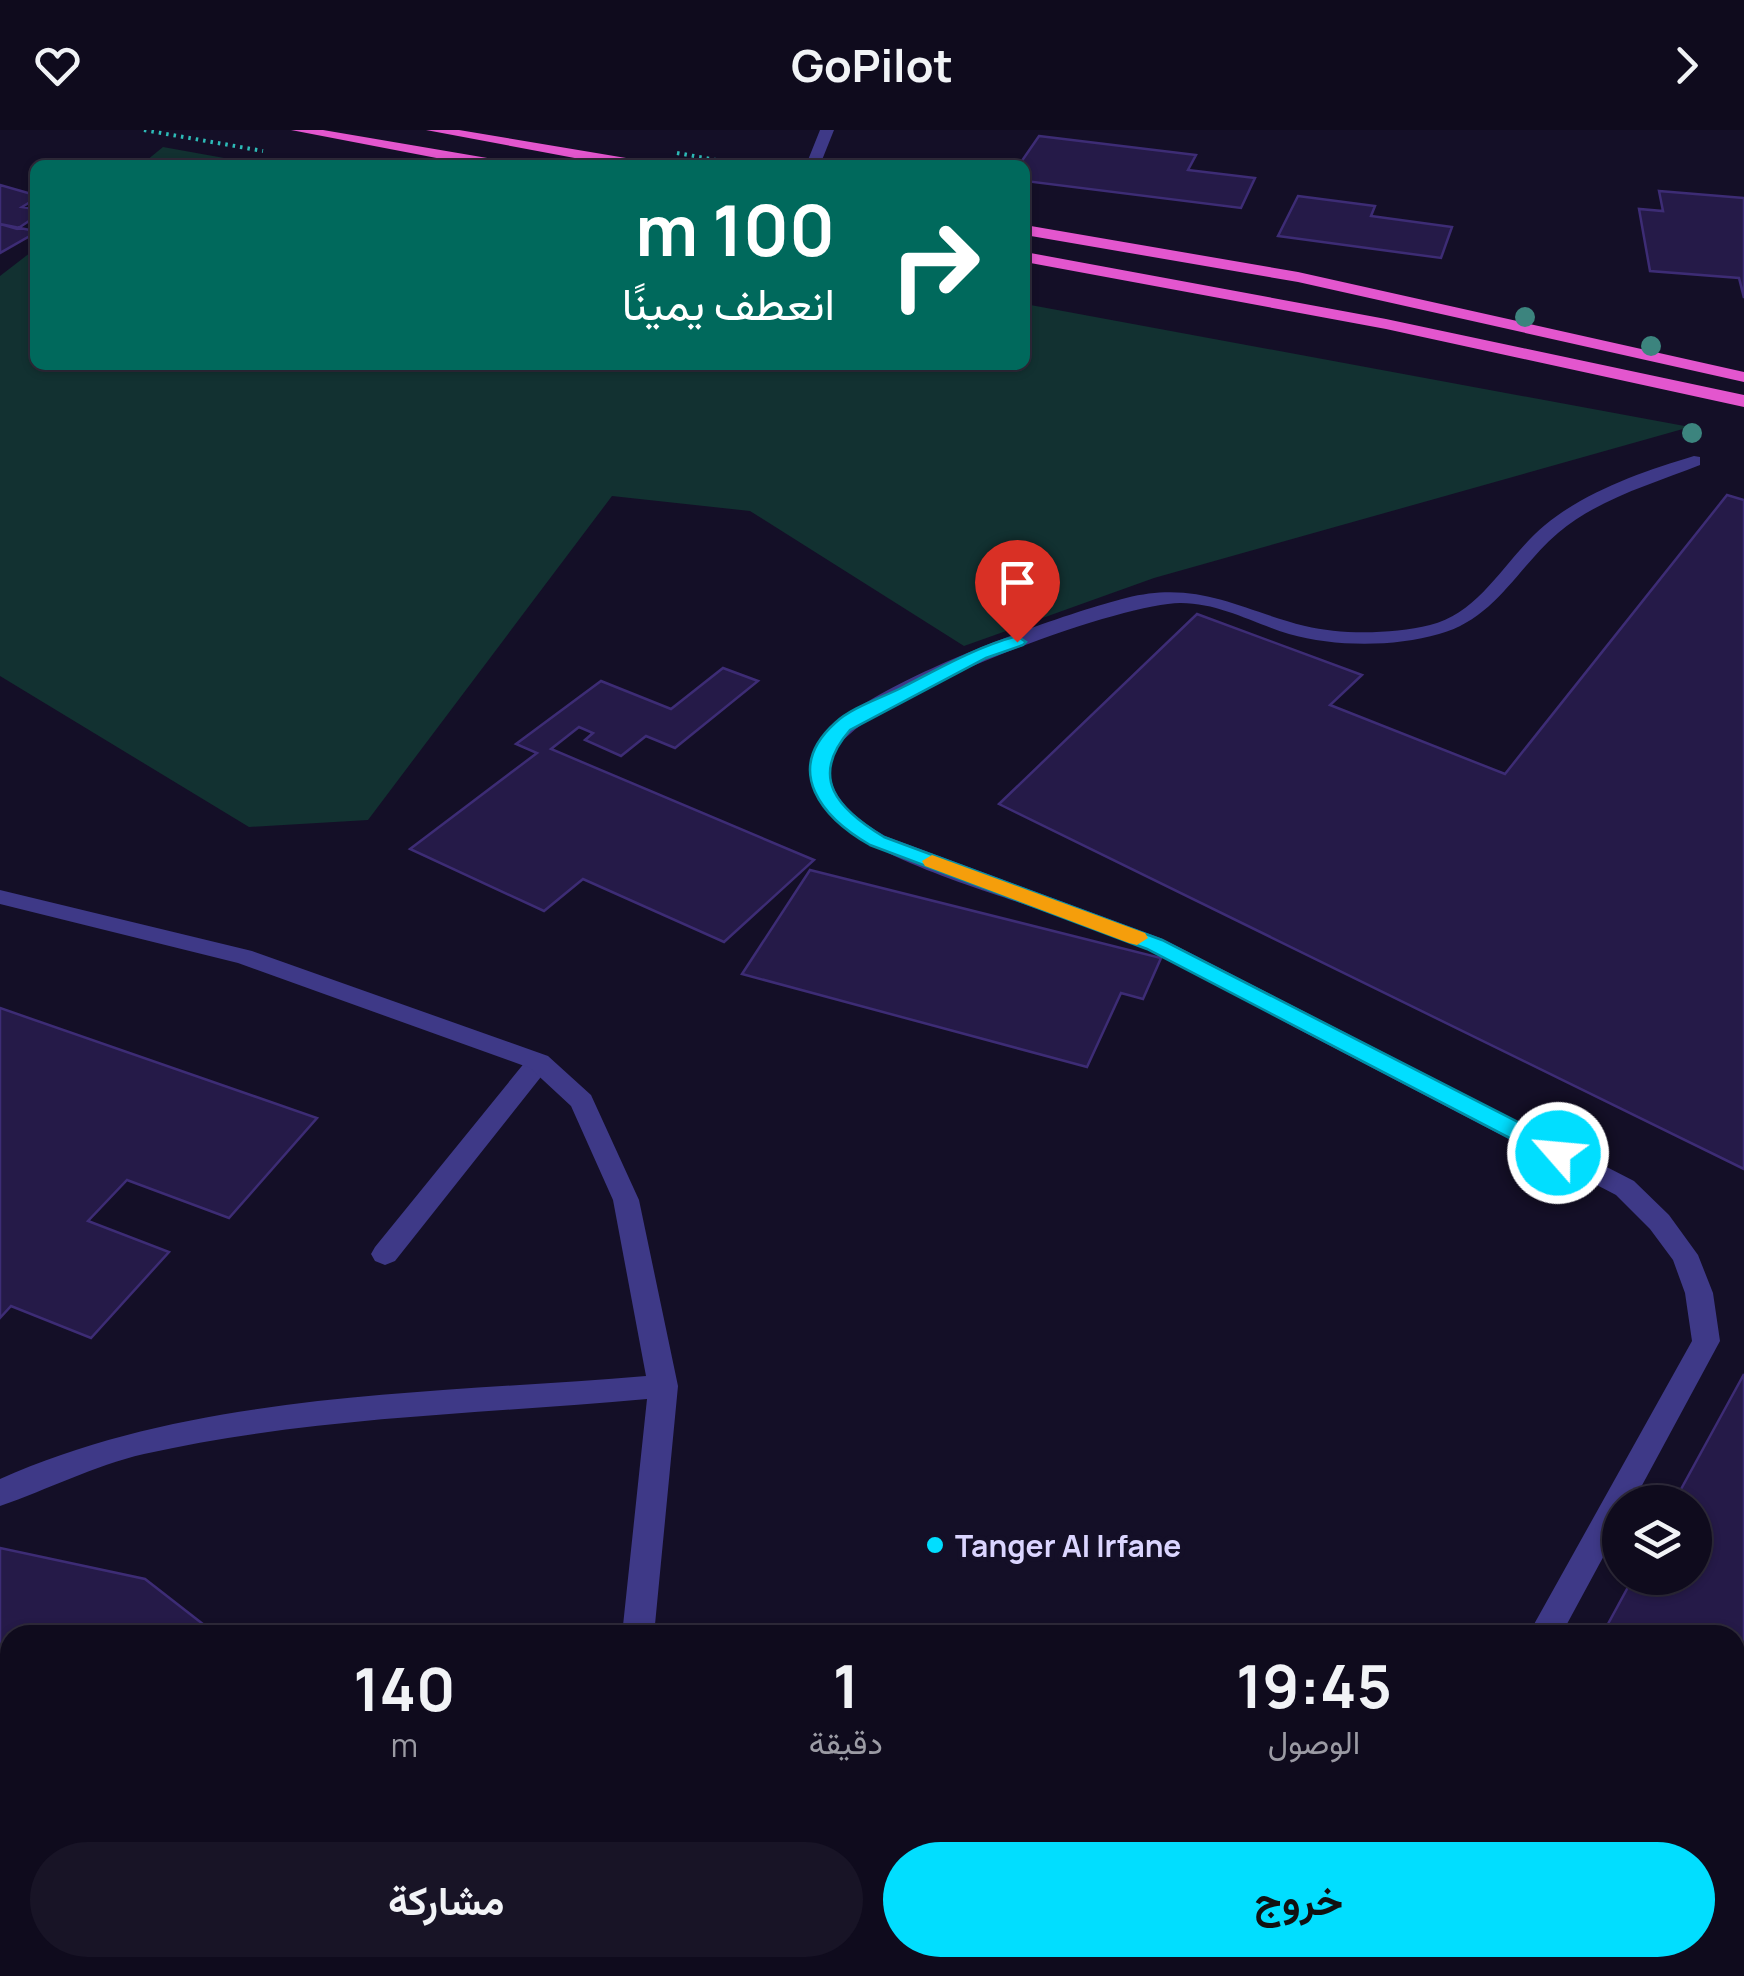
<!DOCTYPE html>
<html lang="ar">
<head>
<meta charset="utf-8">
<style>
  body { margin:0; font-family:Manrope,Vazirmatn,sans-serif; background:#181426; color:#f1f3f6; direction:rtl; height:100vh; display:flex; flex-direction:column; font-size:38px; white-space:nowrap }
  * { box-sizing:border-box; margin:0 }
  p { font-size:32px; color:#9b9ba4 }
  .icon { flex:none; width:55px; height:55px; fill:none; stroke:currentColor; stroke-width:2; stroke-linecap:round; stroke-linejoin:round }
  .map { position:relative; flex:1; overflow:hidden; direction:ltr }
  .side { position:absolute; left:0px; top:1495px; width:1745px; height:352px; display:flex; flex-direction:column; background:#0f0b1d; border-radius:30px 30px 0 0; box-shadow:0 2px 8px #0004,0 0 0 2px #2f2b3b; direction:rtl }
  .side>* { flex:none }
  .hud { position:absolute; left:30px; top:30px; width:1000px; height:210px; border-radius:15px; box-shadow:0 2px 8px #0004,0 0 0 2px #2f2b3b; direction:rtl; background:#00695c; color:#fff; overflow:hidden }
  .tools { position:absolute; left:1602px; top:1355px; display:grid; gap:20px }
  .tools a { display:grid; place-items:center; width:110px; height:110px; border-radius:50%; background:#0f0b1d; box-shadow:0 2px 8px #0004,0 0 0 2px #2f2b3b; font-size:50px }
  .pin { position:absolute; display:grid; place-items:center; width:85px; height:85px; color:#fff; margin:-102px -42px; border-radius:50% 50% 50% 0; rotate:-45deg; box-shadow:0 0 10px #0007 }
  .pin .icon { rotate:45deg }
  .me { position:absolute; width:110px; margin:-55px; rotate:297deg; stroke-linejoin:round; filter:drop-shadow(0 0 8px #0008) }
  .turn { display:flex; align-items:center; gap:35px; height:210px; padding:0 30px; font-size:45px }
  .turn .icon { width:130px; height:130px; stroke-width:2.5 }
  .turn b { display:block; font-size:70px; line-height:85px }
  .eta { display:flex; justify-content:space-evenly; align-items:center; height:170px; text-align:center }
  .eta b { font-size:60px; font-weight:700; line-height:70px }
  .cta { display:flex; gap:20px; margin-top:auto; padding:20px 30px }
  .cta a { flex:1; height:115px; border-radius:60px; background:#01deff; color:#111; font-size:40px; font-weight:700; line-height:115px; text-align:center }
  .cta a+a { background:#181426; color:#f1f3f6 }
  header { display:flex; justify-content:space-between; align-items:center; height:130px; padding:0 30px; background:#0f0b1d; font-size:45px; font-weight:700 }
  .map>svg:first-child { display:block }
</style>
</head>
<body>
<header><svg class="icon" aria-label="forward" viewBox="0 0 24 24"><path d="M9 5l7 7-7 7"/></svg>GoPilot<svg class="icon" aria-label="heart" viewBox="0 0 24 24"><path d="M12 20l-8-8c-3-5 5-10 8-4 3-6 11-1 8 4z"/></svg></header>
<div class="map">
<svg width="1744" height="1846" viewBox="0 0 1744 1846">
  <rect width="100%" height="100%" fill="#140f27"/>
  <path fill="#123131" d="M163,17l100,18h-122z
    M35,119v116h990v-61l665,123 -536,151 -190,68 -214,-135 -138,-15 -244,324 -119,7 -249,-151v-400z"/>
  <path fill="#251a48" stroke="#3d2c75" stroke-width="2.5" d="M1039,6l157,19 -8,15 67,8 -14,30 -216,-27v-16h-6z
    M0,55l35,10v4l-13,8 13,2v8l-18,12 -17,-5z
    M1659,61l85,7v100l-5,-20 -89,-7 -11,-62 24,2z
    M1298,66l77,10 -4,10 81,11 -11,31 -163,-22z
    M0,94l35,7v2l-35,20z
    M1727,365l17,5v669l-745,-365 198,-190 165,61 -32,30 175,69z
    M723,538l35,13 -83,67 -29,-12 -25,20 -36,-16 8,-7 -14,-6 -28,22 263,111 -90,82 -141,-63 -39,32 -134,-62 127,-96 -21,-9 85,-63 70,28z
    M810,740l351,88 -18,41 -22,-6 -34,74 -345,-93z
    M0,878l317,110 -88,100 -102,-38 -39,41 81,31 -78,86 -80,-32 -11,12z
    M1744,1244v602h-327l4,-8h314v-333h-133l31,-57h62v-76h-21z
    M0,1418l145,31 72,56h-207v333h226l-3,8h-233z"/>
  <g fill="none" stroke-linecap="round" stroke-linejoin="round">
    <path stroke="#2dbbb7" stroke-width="4" stroke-dasharray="2.5 5" stroke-linecap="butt" d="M144,0l119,21
      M677,23l67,12"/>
    <path fill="#3e3987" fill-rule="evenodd" d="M1694,326l6,1v8c-48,19 -102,34 -142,68 -41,35 -63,86 -119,101 -45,13 -104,13 -150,0 -36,-11 -70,-31 -108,-31 -60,-1 -325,96 -347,151 -16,38 24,66 51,82l278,103 471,242 35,34 29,40 15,38 7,48 -87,161h-13v24l-59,109h-33l164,-294 -7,-48 -12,-33 -23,-31 -34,-34c-106,-55 -212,-111 -318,-166 -51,-27 -102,-59 -155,-81 -32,-13 -66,-25 -100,-37 -57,-22 -215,-62 -231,-126 -5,-20 2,-37 16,-53 44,-50 230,-117 298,-134 72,-18 112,11 179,28 37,9 87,8 125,-1 52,-13 76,-68 115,-100 41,-34 99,-54 149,-69z
      M539,923l13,9 -4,6 -153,193 -10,4 -10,-4 -4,-7 4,-7 155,-191z
      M1342,1838h38l-3,8h-38z"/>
    <path fill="#3e3987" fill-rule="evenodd" d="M820,0h14l-14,35h-14z
      M0,760l252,61 296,105 43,39 48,105 39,186 -24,249h-32l25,-236c-167,15 -339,18 -503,55 -51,12 -95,35 -144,52v-27c196,-88 435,-85 646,-103l-33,-176 -42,-94 -41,-38 -292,-105 -238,-59z
      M399,1838h40l-3,8h-40z"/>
    <path fill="#e356ce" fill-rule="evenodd" d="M291,0h32l176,30 8,5h-34z
      M426,0h33l179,30 8,5h-34z
      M1025,95l273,47 446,100v10l-446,-100 -273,-47z
      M1025,122l361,67 358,76v12l-358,-78 -361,-67z"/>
  </g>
  <g fill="#3c847e">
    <circle cx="1525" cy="187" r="10"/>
    <circle cx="1651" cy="216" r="10"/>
    <circle cx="1692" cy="303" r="10"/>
  </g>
  <path fill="#01deff" stroke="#0190a6" stroke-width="2.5" d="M1017,506l9,6 -3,3 -37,13 -136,72c-42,48 -12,79 34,107l278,103 405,207 3,6 -3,6h-17l-403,-210 -277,-104c-47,-27 -88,-74 -35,-122 17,-16 47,-25 68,-36 37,-19 73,-40 114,-51z"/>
  <path fill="#f59e0b" d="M932,725l213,78 3,5 -11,7 -8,-2 -204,-77 -3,-5z"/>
  <circle fill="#01deff" stroke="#140f27" stroke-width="4" cx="935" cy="1415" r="10"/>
  <g text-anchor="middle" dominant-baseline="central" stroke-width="10" stroke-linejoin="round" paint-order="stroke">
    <g font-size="30" font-weight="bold" fill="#dbd5ff" stroke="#140f27" text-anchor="start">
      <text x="955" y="1415">Tanger Al Irfane</text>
    </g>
  </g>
</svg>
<div class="tools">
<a><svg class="icon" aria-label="layers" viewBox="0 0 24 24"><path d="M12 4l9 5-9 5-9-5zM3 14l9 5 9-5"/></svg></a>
</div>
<div class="pin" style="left:1017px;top:512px;background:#d93025"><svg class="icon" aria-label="arrive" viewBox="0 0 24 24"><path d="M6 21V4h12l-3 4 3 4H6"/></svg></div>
<svg class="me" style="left:1558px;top:1023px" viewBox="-20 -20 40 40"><circle r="17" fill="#01deff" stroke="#fff" stroke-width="3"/><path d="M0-11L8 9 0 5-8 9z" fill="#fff"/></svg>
<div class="hud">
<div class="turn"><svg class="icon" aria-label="right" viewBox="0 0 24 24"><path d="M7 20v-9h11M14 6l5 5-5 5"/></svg><div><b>100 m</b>انعطف يمينًا</div></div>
</div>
<section class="side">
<div class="eta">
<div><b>19:45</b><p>الوصول</p></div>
<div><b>1</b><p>دقيقة</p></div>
<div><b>140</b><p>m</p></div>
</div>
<div class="cta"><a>خروج</a><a>مشاركة</a></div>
</section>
</div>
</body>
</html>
